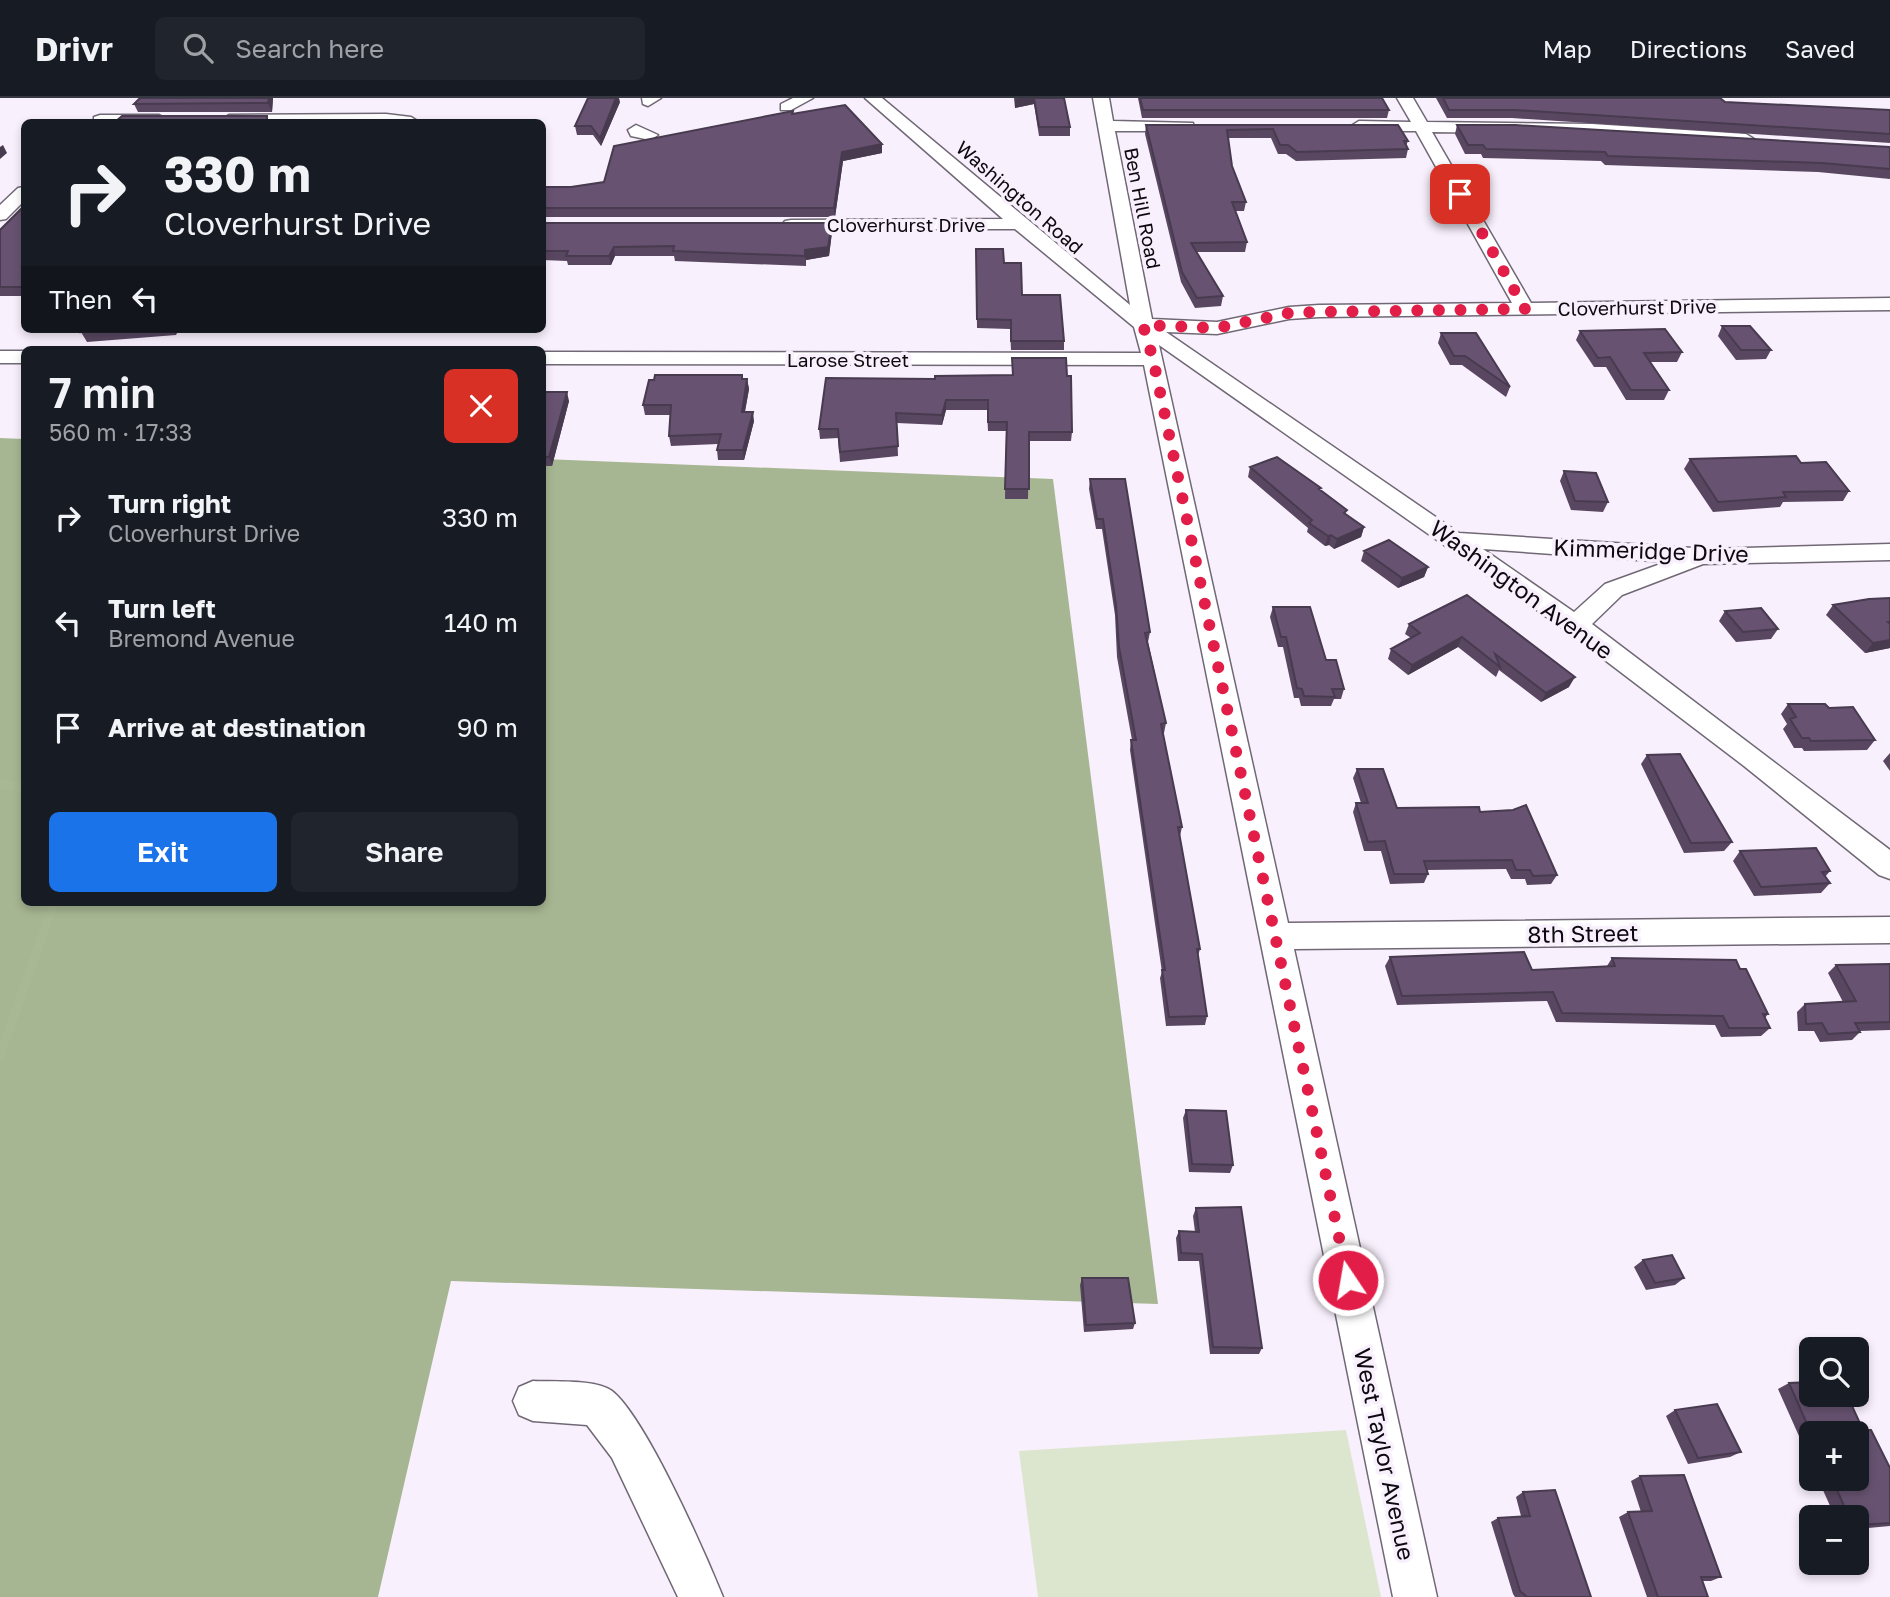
<!DOCTYPE html>
<html lang="en">
<head>
<meta charset="utf-8">
<style>
  body { margin:0; font-family:"Golos Text",sans-serif; background:#20242c; color:#f1f3f6; height:100vh; display:flex; flex-direction:column; font-size:26px; white-space:nowrap }
  * { box-sizing:border-box; margin:0 }
  p { font-size:23px; color:#9ea1a6 }
  .icon { flex:none; width:38px; height:38px; fill:none; stroke:currentColor; stroke-width:2; stroke-linecap:round; stroke-linejoin:round }
  .map { position:relative; flex:1; overflow:hidden }
  .drawer { position:absolute; left:21px; top:248px; width:525px; height:560px; display:flex; flex-direction:column; background:#171b24; border-radius:10px; box-shadow:0 4px 10px #0003 }
  .drawer>* { flex:none }
  .hud { position:absolute; left:21px; top:21px; width:525px; height:214px; border-radius:10px; box-shadow:0 4px 10px #0003; background:#171b24; color:#f1f3f6; overflow:hidden }
  .buttons { position:absolute; left:1799px; top:1239px; display:grid; gap:14px }
  .buttons a { display:grid; place-items:center; width:70px; height:70px; border-radius:10px; background:#171b24; box-shadow:0 4px 10px #0003; font-size:35px }
  .pin { position:absolute; display:grid; place-items:center; width:60px; height:60px; color:#fff; margin:-30px; border-radius:14px; box-shadow:0 4px 10px #0006 }
  .me { position:absolute; width:77px; margin:-38px; rotate:348deg; stroke-linejoin:round; filter:drop-shadow(0 0 5px #0008) }
  .turn { display:flex; align-items:center; gap:24px; height:147px; padding:0 28px; font-size:32px }
  .turn .icon { width:91px; height:91px; stroke-width:2.5 }
  .turn b { display:block; font-size:49px; line-height:60px }
  .then { display:flex; align-items:center; height:66px; padding:0 28px; background:#0003; gap:14px; font-size:26px }
  .round { display:grid; place-items:center; flex:none; width:74px; height:74px; border-radius:10px; background:#20242c }
  .overview { display:flex; align-items:center; justify-content:space-between; height:119px; padding:0 28px }
  h1 { font-size:42px; font-weight:600; line-height:52px }
  .action { display:flex; gap:14px; margin-top:auto; padding:14px 28px }
  .action a { flex:1; height:80px; border-radius:10px; background:#1a73e8; color:#fff; font-size:28px; font-weight:600; line-height:80px; text-align:center }
  .action a+a { background:#20242c; color:#f1f3f6 }
  ul { padding:0; list-style:none }
  li { display:flex; align-items:center; gap:21px; height:105px; padding:0 28px }
  li div { flex:1 }
  li b { display:block; font-size:26px }
  li em { font-style:normal }
  header { display:flex; align-items:center; gap:42px; box-sizing:border-box; height:98px; padding:0 35px; background:#171b24; border-bottom:2px solid #363941 }
  header strong { font-size:33px }
  nav { display:flex; gap:38px; margin-inline-start:auto; font-size:24px }
  .search { width:490px; height:63px; background:#20242c; display:flex; align-items:center; gap:18px; box-sizing:border-box; padding:0 24px; border-radius:10px; color:#9ea1a6; font-size:26px }
  .map>svg:first-child { display:block }
</style>
</head>
<body>
<header>
<strong>Drivr</strong>
<div class="search"><svg class="icon" aria-label="search" viewBox="0 0 24 24"><circle cx="10" cy="10" r="6"/><path d="M15 15l6 6"/></svg>Search here</div>
<nav><a>Map</a><a>Directions</a><a>Saved</a></nav>
</header>
<div class="map">
<svg width="1890" height="1499" viewBox="0 0 1890 1499">
  <rect width="100%" height="100%" fill="#f9f0fd"/>
  <path fill="#dce6cf" d="M1346,1332l35,167h-343l-19,-146z"/>
  <path fill="#a7b692" d="M0,340l24,1v464h518l1,-444 510,20 105,825 -707,-23 -73,316h-378z"/>
  <g fill="none" stroke-linecap="round" stroke-linejoin="round">
    <path stroke="#a8b894" stroke-width="9" d="M0,686l24,3
      M0,957l54,-152"/>
    <g stroke="#716876" stroke-width="3">
      <path id="minor" d="M642,0h19l-13,8 -5,-2z
        M793,0h20l-22,12h-10v-6z
        M865,0h17l248,207 -37,-207h16l4,23 80,2v6l-6,2h-72l37,188 65,3 72,-15 30,-2 193,-2 -96,-172h-57l-8,-5 8,-5 52,1 -14,-24h16l14,24 165,2 154,10 8,5 -8,5 -154,-10 -160,-2 99,171 359,-5v12l-571,7 -30,2 -72,15 -51,-2 293,201 250,16 181,-5v16l-187,4 -81,31 -30,29 298,226v29l-11,-4 -135,-109 -176,-134 -409,-287 129,578 602,-6v26l-596,6 143,648h-44l-249,-1232 -602,-1v-12l599,1 -7,-26 -119,-98h-230l-3,-4 3,-4 6,-1 212,-1zM1483,451l183,13 -61,22 -31,28z
        M386,16l25,3 8,5h-196l-2,-2 8,-5z
        M100,17h59l8,5 -73,2v-5z
        M636,27l22,10 -8,5 -19,-4 -3,-6z
        M24,89v14l-18,18 -6,1v-15l18,-17z
        M0,253h24v12h-24z
        M533,1283c19,1 64,-2 79,10 34,27 93,162 111,206h-45l-66,-139 -25,-33 -54,-4 -14,-6 -6,-14 6,-14z"/>
    </g>
    <use href="#minor" fill="#fff" fill-rule="evenodd"/>
  </g>
  <path fill="#594761" d="M140,0h133l-1,14h-134l-4,-8z
    M1014,0h50l6,29v9h-31l-5,-32 -19,4z
    M1138,0h244l7,12 -2,8h-245z
    M1436,0h284l5,4 165,8v33l-378,-25h-65z
    M620,4l-19,44 -8,-11h-16l-2,-9z
    M793,16l89,30v9l-39,8 -8,56h-293v-30h29l33,-5z
    M1146,27h252l10,16 -2,5 2,3 -2,9 -110,3 -10,-7h-8l-7,-16h-43l4,28 14,36 -2,9h-9l12,31 -2,10h-49l27,44 -2,10 -26,2 -14,-26 -36,-148z
    M1457,27l433,22v32l-72,-7 -213,-7 -4,-4 -118,-3 -2,-4h-16l-10,-20z
    M24,108v90h-24v-66z
    M542,125h290v9l-3,24 -23,4v6l-131,-5 -1,-5h-59l-4,9h-43l-1,-4 -25,-1z
    M976,151l28,14 18,32 42,46v9h-53l-1,-21 -33,-1z
    M1722,228l49,24 -5,9 -30,1 -18,-24z
    M28,231h150l-2,6 -89,7 -6,-10 1,-1 -52,1z
    M370,231h36l-2,4h-33z
    M1580,233l102,21 -5,10h-27l19,28 -5,10h-38l-20,-33h-12l-18,-27z
    M1441,235l69,54 -4,10 -44,-32h-12l-12,-22z
    M1012,260l60,74 -1,9h-42l-1,58h-23l1,-68h-18l-1,-21h-41l-4,15 -45,-2 1,33 -58,6 -2,-24 -18,1 -1,-10 116,-50 77,-4z
    M743,281h4l2,10 -4,23 9,9 -10,39h-26l-1,-10 1,-6 -47,2 -2,-10 2,-21h-26l-2,-10z
    M542,294l27,9 -17,65h-10z
    M1690,361l111,4 48,28 -6,10 -60,1 -3,5 -67,5 -29,-43z
    M1250,369l71,24 25,23 18,13 -3,10 -27,12 -5,-4 -4,1 -18,-14 1,-4 -60,-51z
    M1564,373l44,31 -5,10 -32,-2 -11,-29z
    M1090,381l60,153 -2,10 18,81 -2,10h-1l19,94 -2,9 20,113 -2,7 9,60 -2,9 -39,1 -6,-48 2,-6 -32,-222 1,-10h1l-15,-83 -2,-42 -13,-86h-6l-7,-40z
    M1364,453l64,16 -4,10 -26,11 -37,-27z
    M1467,497l102,92 -28,15 -42,-32 -3,7 -38,-30 -50,28 -20,-16 3,-10 20,-11 -6,-4 4,-10z
    M1890,500v50l-25,5 -39,-38 7,-10z
    M1273,509l53,53 18,29 -3,10h-7l-3,7h-30l-2,-8h-5l-11,-51h-5l-8,-30z
    M1725,513l53,18 -7,10 -35,3 -17,-21z
    M1788,606l87,36 -8,10 -63,1 -2,-3h-8l-11,-19 4,-5 -6,-10z
    M1890,655v18l-7,-10z
    M1647,657l85,87 -8,9 -40,2 -43,-89z
    M1357,671l40,39 83,4 77,63 -6,9 -24,1 -2,-6h-14l-5,-10 -79,1 1,4 -4,9 -34,1 -9,-33h-17l-11,-39 3,-9h5l-8,-25z
    M1740,753l90,20 -5,6 5,6 -9,10 -67,3 -21,-35z
    M1390,859l142,13 75,-4 5,-8 128,11 28,45 -3,4 5,10 -9,8 -40,1 -6,-12 -159,-3 -9,-21 -150,4 -12,-39z
    M1890,866v66l-30,1v1l-8,8 -32,2 -6,-11h-16l-1,-19 8,-8 38,-2 -15,-29 8,-8z
    M1186,1012l47,55 -3,8 -41,-1 -6,-54z
    M1196,1110l66,140 -3,6h-49l-11,-93h-21l-2,-23 3,-7 16,1 -2,-16z
    M1643,1162l41,18 -9,7 -29,5 -12,-23z
    M1082,1180l53,45 -2,6 -49,3 -4,-47z
    M1789,1285l74,47 27,38v58l-33,3v-12h-22l-17,-38h39l-46,-46v30l-33,-74z
    M1675,1312l66,42 -11,5 -42,7 -22,-48z
    M1640,1378l81,101 -10,4h-9l6,16h-61l-28,-80 9,-5h13l-10,-31z
    M1523,1394l68,105h-76l-2,-3 -22,-72 7,-4 23,-2 -5,-19z"/>
  <path fill="#483a4f" d="M269,0h4l-1,14 -4,-9z
    M616,0h3l1,4 -19,44 -1,-8z
    M1021,0h13v6l-19,4v-9z
    M882,46v9l-39,8 -8,56 -1,-9 8,-56z
    M3,47l4,8 -7,6v-12z
    M832,125v9l-3,24 -23,4v6l-1,-16z
    M614,149l1,9 -4,9 -2,-9z
    M173,231h5l-2,6z
    M747,281l2,10 -6,32 -1,-9z
    M567,294l2,9 -17,65 -3,-9z
    M946,302v10l-4,15v-10z
    M753,314l1,9 -10,39 -1,-10z
    M1364,429l-3,10 -27,12 3,-10z
    M1331,437l-2,10 -4,1 3,-10z
    M1428,469l-4,10 -26,11 4,-10z
    M1462,539l-4,10 -50,28 4,-10z
    M1890,542v8l-25,5 8,-10z
    M1575,579l-6,10 -28,15 5,-9z"/>
  <path fill="#675371" stroke="#483a4f" stroke-width="2" d="M140,0h129l-1,5 -134,1z
    M588,0h28l-16,40 -9,-12h-16z
    M1034,0h30l6,29h-31z
    M1140,0h242l7,12h-246z
    M1443,0h277l5,4 165,8v24l-375,-24h-66z
    M845,7l37,39 -40,8 -8,56h-292v-21h29l33,-5 10,-36 179,-35 -1,3z
    M122,18h145v5l16,1h-168z
    M1146,27h252l10,16h-4l4,8 -111,3 -9,-7h-8l-7,-16 -46,1 5,36 14,36h-14l15,40 -56,1 32,53 -26,2 -15,-26z
    M1457,27h58l375,22v22l-68,-6 -214,-7 -3,-4 -119,-3 -3,-4h-15z
    M24,108v81h-24v-57z
    M542,125h290l-4,24 -23,3v6l-132,-5 1,-5 -60,1 -5,9h-43l2,-5h-26z
    M976,151h27l1,14h17l1,32h38l4,46h-53v-21l-34,-1z
    M1722,228h28l21,24h-30z
    M83,231h44l-46,3z
    M1665,231l17,23 -38,1 25,37h-38l-21,-33 -12,1 -18,-27z
    M1441,235h35l34,54 -45,-31h-11z
    M1012,260h54l1,18h4l1,56h-43v57h-24l2,-67h-19v-22h-42l-4,15 -46,-2 2,33 -58,6 -2,-23h-19l7,-51 109,1v-3l78,-1z
    M655,277h87v4h5l-5,33h11l-10,38h-26l4,-16 -52,2 2,-31h-28l6,-25h5z
    M542,294h25l-18,65h-7z
    M1796,358l5,7 25,-1 23,29 -66,1 3,5 -68,5 -28,-43z
    M1277,359l44,31 -2,1 28,21 -3,3 20,14 -27,12 -6,-4 -3,1 -19,-13 3,-3 -62,-53z
    M1564,373l32,2 12,29 -33,-1z
    M1090,381h35l25,153 -5,1 21,90 -5,1 21,103h-4l22,122h-3l10,67 -38,1 -7,-47h3l-34,-230h5l-17,-93 -3,-42 -13,-86h-6z
    M1389,442l39,27 -26,11 -38,-27z
    M1467,497l108,82 -29,16 -51,-39 5,13 -38,-30 -50,28 -21,-16 29,-16 -11,-9z
    M1890,500v24h-2l2,2v16l-17,3 -40,-38 36,-6z
    M1273,509h37l16,53h10l8,29h-12l3,8 -31,-1 -2,-7 -5,-1 -11,-51h-5z
    M1761,510l17,21 -35,3 -18,-21z
    M1788,606h37l4,4 24,-1 22,33 -64,1 -2,-3h-7l-12,-19 6,-2z
    M1680,656l52,88 -41,1 -44,-88z
    M1357,671h26l14,39 82,-1 1,5 33,-2 13,-5 31,70 -24,1 -3,-6h-14l-4,-10 -88,1 4,13h-34l-9,-33 -17,1 -12,-39h12z
    M1816,750l14,23 -8,1 8,11 -69,4 -21,-36z
    M1524,854l8,18 83,-4 -3,-8 124,2 4,9h6l22,45h-5l7,14h-41l-6,-12 -161,-3 -9,-21 -151,4 -12,-39z
    M1890,866v58l-35,1 5,9 -32,2 -6,-11 -16,1 -1,-20 51,-3 -20,-36z
    M1186,1012l40,1 7,54 -41,-1z
    M1241,1109l21,141 -49,-1 -11,-93 -21,-1 -2,-22 20,1 -3,-24z
    M1672,1157l12,23 -29,5 -12,-23z
    M1082,1180h46l7,45 -49,2z
    M1811,1284v13h36l16,35h8l19,38v55l-33,2v-8h-8l-17,-38h25v-46h-46l-22,-50z
    M1717,1306l24,48 -43,6 -23,-48z
    M1684,1377l37,102h-20l7,20h-50l-30,-85 24,-1 -12,-35z
    M1555,1392l36,107h-64l-7,-6 -22,-73 32,-2 -7,-24z"/>
  <g fill="none" stroke-linecap="round" stroke-linejoin="round">
    <path stroke="#e11d48" stroke-width="12" stroke-dasharray="0 21.6" d="M1348,1182l-195,-921 -10,-34 74,3 72,-15 31,-1 205,-3 -65,-115"/>
  </g>
  <g text-anchor="middle" dominant-baseline="central" stroke-width="7" stroke-linejoin="round" paint-order="stroke">
    <g font-size="19" fill="#0d0a0f" stroke="#f9f0fd">
      <text transform="translate(1020 99) rotate(41)">Washington Road</text>
      <text transform="translate(1143 110) rotate(79)">Ben Hill Road</text>
      <text x="906" y="126">Cloverhurst Drive</text>
      <text transform="translate(1637 209) rotate(-1)">Cloverhurst Drive</text>
      <text x="848" y="261">Larose Street</text>
    </g>
    <g font-size="23" fill="#0d0a0f" stroke="#f9f0fd">
      <text transform="translate(1651 452) rotate(2)">Kimmeridge Drive</text>
      <text transform="translate(1522 491) rotate(36)">Washington Avenue</text>
      <text transform="translate(1583 835) rotate(-1)">8th Street</text>
      <text transform="translate(1385 1356) rotate(78)">West Taylor Avenue</text>
    </g>
  </g>
</svg>
<div class="buttons">
<a><svg class="icon" aria-label="search" viewBox="0 0 24 24"><circle cx="10" cy="10" r="6"/><path d="M15 15l6 6"/></svg></a>
<a>+</a>
<a>−</a>
</div>
<div class="pin" style="left:1460px;top:96px;background:#d93025"><svg class="icon" aria-label="arrive" viewBox="0 0 24 24"><path d="M6 21V4h12l-3 4 3 4H6"/></svg></div>
<svg class="me" style="left:1348px;top:1182px" viewBox="-20 -20 40 40"><circle r="17" fill="#e11d48" stroke="#fff" stroke-width="3"/><path d="M0-11L8 9 0 5-8 9z" fill="#fff"/></svg>
<div class="hud">
<div class="turn"><svg class="icon" aria-label="right" viewBox="0 0 24 24"><path d="M7 20v-9h11M14 6l5 5-5 5"/></svg><div><b>330 m</b>Cloverhurst Drive</div></div>
<div class="then">Then<svg class="icon" aria-label="left" viewBox="0 0 24 24"><path d="M17 20v-9H6M10 6l-5 5 5 5"/></svg></div>
</div>
<section class="drawer">
<div class="overview"><div><h1>7 min</h1><p>560 m · 17:33</p></div><a class="round" style="background:#d93025;color:#fff"><svg class="icon" aria-label="close" viewBox="0 0 24 24"><path d="M6 6l12 12M18 6L6 18"/></svg></a></div>
<ul>
<li><svg class="icon" aria-label="right" viewBox="0 0 24 24"><path d="M7 20v-9h11M14 6l5 5-5 5"/></svg><div><b>Turn right</b><p>Cloverhurst Drive</p></div><em>330 m</em></li>
<li><svg class="icon" aria-label="left" viewBox="0 0 24 24"><path d="M17 20v-9H6M10 6l-5 5 5 5"/></svg><div><b>Turn left</b><p>Bremond Avenue</p></div><em>140 m</em></li>
<li><svg class="icon" aria-label="arrive" viewBox="0 0 24 24"><path d="M6 21V4h12l-3 4 3 4H6"/></svg><div><b>Arrive at destination</b></div><em>90 m</em></li>
</ul>
<div class="action"><a>Exit</a><a>Share</a></div>
</section>
</div>
</body>
</html>
